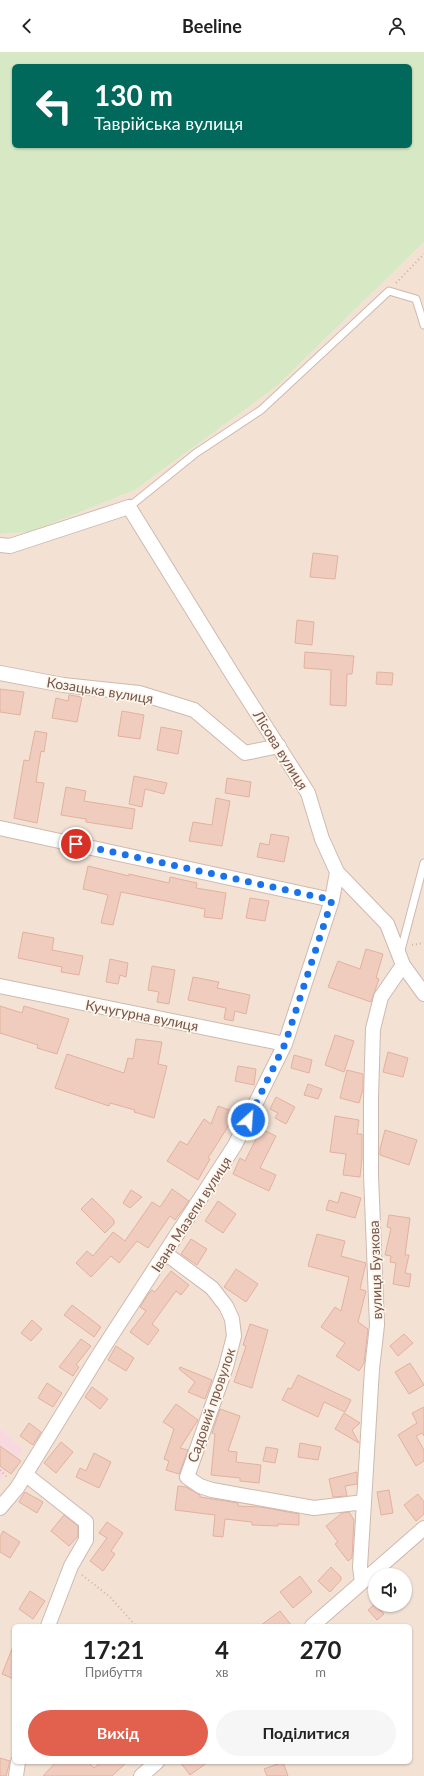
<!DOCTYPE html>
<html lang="uk">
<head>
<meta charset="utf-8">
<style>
  body { margin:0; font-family:Lato,sans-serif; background:#f6f6f6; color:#222; height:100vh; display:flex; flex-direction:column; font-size:15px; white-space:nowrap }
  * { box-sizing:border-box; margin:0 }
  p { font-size:13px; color:#767676 }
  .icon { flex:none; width:22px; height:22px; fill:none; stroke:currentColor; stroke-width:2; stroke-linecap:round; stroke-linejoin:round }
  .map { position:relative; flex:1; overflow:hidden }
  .drawer { position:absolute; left:12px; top:1572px; width:400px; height:140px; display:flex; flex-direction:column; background:#fff; border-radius:6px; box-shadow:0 1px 3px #0004 }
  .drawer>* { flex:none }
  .guide { position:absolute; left:12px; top:12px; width:400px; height:84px; border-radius:6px; box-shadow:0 1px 3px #0004; background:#00695c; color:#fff; overflow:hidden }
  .buttons { position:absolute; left:368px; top:1516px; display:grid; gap:8px }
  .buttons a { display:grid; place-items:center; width:44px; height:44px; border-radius:50%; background:#fff; box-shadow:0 1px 3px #0004; font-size:20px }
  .pin { position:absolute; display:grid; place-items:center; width:34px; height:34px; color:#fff; margin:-17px; border:2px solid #fff; border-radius:50%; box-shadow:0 1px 4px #0007 }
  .me { position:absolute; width:44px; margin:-22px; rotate:26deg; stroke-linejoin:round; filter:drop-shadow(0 0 3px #0008) }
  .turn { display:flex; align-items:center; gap:14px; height:84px; padding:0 16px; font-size:18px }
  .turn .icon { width:52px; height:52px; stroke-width:2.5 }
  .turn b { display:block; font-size:28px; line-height:34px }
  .eta { display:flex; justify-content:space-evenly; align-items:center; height:68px; text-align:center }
  .eta b { font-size:24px; font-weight:700; line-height:28px }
  .primary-button { display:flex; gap:8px; margin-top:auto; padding:8px 16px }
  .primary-button a { flex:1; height:46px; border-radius:24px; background:#e2604e; color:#fff; font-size:16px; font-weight:700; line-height:46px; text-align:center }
  .primary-button a+a { background:#f6f6f6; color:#222 }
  header { display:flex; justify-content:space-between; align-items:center; height:52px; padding:0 16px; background:#fff; font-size:18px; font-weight:700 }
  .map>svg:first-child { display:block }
</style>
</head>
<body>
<header><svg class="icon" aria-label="back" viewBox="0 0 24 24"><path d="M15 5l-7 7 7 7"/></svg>Beeline<svg class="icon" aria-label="person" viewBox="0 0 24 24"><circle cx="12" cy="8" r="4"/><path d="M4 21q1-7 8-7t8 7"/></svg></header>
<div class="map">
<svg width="424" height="1724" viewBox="0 0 424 1724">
  <rect width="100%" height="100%" fill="#fcf1e5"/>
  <path fill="#f3e2d4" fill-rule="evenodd" d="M424,190v1534h-424v-296l24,-30 -24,-23v-893l31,-2 104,-42 142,-104zM375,1523h30v30h-30zM14,1574h396v136h-396z"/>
  <path fill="#f9d9e0" d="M0,1375l24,23 -24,30z"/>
  <path fill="#d7e9c4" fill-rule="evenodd" d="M0,0h424v190l-147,144 -142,104 -104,42 -31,2zM14,14h396v80h-396z"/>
  <path fill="#f0ccbe" stroke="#e2b19e" d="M313,501l25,3 -3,23 -25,-2z
    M297,568l17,2 -2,23 -17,-2z
    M305,600l49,4 -2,18h-5l-1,32 -16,-1 1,-35 -27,-2z
    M377,620l16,1 -1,12 -16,-1z
    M0,637l24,3 -4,23 -20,-3z
    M69,643l13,2 -5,25 -25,-4 4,-20 12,3z
    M122,659l22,4 -4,24 -22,-3z
    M161,675l21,4 -4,23 -21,-4z
    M35,679l12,2 -3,19 -3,-1 -5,31 8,1 -7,40 -23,-5 10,-58 5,1z
    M134,724l33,7 -3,11 -19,-5 -3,18 -13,-3z
    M227,726l24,4 -2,15 -24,-4z
    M66,735l20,4 -2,10 51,8 -3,20 -46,-7v-3l-25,-4z
    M216,746l14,3 -8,45 -33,-5 4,-19 19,3z
    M271,782l18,3 -5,25 -27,-5 3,-14 9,2z
    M88,814l41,10v-2l40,9 1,-6 27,6 -1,5 30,5 -4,26 -18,-2 1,-8 -84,-17 -8,33 -12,-2 7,-28 -25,-6z
    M250,846l19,3 -4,20 -19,-3z
    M23,880l31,6 -2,12 31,6 -4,19 -18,-3 1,-5 -44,-9z
    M366,897l17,5 -7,24 3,1 -8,23 -43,-15 10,-26 22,8z
    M110,907l18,4 -2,14 -6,-2 -2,9 -12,-2z
    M152,914l23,4 -6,34 -12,-2 2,-10 -11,-2z
    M193,925l26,5 -2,6 33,7 -4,19 -11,-3 -2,10 -9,-2 2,-11 -38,-8z
    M0,954l22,7 2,-7 45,13 -12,35 -20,-6 1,-3 -38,-12z
    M335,983l19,6 -10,31 -19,-7z
    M136,987l26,3 -4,22 9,2 -13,52 -20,-6 1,-2 -25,-7 -1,3 -54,-18 12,-34 57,19 4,-15 5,1z
    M388,1000l20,6 -5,19 -20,-5z
    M294,1003l18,5 -3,13 -18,-5z
    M238,1014l18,3 -2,16 -19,-4z
    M347,1018l16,4v15l-4,14 -19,-5z
    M308,1032l14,5 -4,10 -14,-4z
    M276,1045l19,10 -9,17 -11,-6 3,-5 -8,-4z
    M218,1054l22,8 -4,10 -5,-2 -23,36 2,1 -12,21 -31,-19 13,-20 7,4 17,-26 7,5z
    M335,1064l24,4 -2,14h5v24l-2,19 -17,-2 3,-21 -16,-2z
    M261,1077l15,7 -16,32 16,7 -7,16 -36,-17 7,-16 5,3z
    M385,1078l32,10 -8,25 -29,-10v-6z
    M172,1137l17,12 -14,19 -5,-4 -22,32 -11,-7 -18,22 -8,-7 -20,21 -15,-14 11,-12 6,5 20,-24 12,9 27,-39 8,5z
    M131,1138l11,7 -12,11 -7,-5z
    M341,1140l20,6 -6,20 -29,-8 3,-10 9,3z
    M92,1146l22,22v4l-9,9 -24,-24z
    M218,1149l18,13 -13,19 -18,-12z
    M389,1163l21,3 -5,37h4l-4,18 6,1 -2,13 -16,-3 3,-21 -6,-1 1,-6 -6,-1 6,-27 -4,-1z
    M317,1182l28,7 -4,15 25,7 -6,26 6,2 -8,31 10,7 -4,34 -5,8 -23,-15 9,-13 -24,-16 14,-20 6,4 8,-34 -41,-11z
    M191,1187l16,10 -10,16 -16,-11z
    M236,1217l22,15 -12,18 -22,-15z
    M171,1219l18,14 -8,10 -5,-4 -24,33 7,6 -11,15 -18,-13 16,-21 -6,-4 9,-14 3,-3 3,2z
    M72,1253l29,22 -7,10 -30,-22z
    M32,1268l10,9 -11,12 -10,-8z
    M250,1272l18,6 -16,58 -18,-6 12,-36 -3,-1z
    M404,1282l9,9 -15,13 -8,-10z
    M81,1287l10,7 -15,19 3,2 -6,9 -14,-9z
    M116,1294l18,12 -8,13 -18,-11z
    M410,1311l14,22 -15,9 -14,-22z
    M180,1315l32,13 -7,19 -17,-7 7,-10 -16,-13z
    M298,1323l53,25 -6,12 -21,-10 -6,15 -36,-17 6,-12 3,1z
    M47,1331l15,10 -9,14 -15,-9z
    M92,1335l16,12 -8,10 -15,-12z
    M176,1352l22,16 -18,28 8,2 -9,24 -13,-4 3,-9 -5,-2 10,-30 -11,-7z
    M424,1355v29l-2,-3 -6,3 8,14v11l-8,5 -18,-31 19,-12 -5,-10z
    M220,1357l20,7 -12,35 9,1 -1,10 25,3 -2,18 -19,-2v-3l-29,-3 4,-41 -3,-1z
    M344,1361l16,10 -8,7 7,13 -24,-14z
    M29,1371l12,9 -8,13 -13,-9z
    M61,1390l12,10 -17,21 -12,-10z
    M300,1391l21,4 -3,13 -20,-3z
    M0,1394l21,15 -10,13 -11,-8z
    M266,1395l12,2 -3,14 -12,-2z
    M94,1401l17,9 -12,26 -23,-11 4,-9 6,3z
    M357,1420v12l-12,2 2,10 -14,1 -4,-18z
    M178,1434l8,1 14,8v2l38,6v3l23,1 38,7v11l-21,-1v2l-26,-1v-3l-27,-3 -2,18 -10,-1 2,-21 -40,-5z
    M389,1438l4,23 -12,2 -4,-23z
    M25,1440l18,10 -6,11 -18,-11z
    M418,1442l6,8v12l-8,7 -12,-16z
    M349,1460l5,8 -2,38 -4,3 -13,-17 3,-2 -12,-16 16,-13z
    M64,1463l14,11v10l-9,10 -18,-15z
    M107,1470l16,11 -12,18 4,3 -12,17 -13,-10 17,-23 -8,-5z
    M3,1479l17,11 -10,16 -10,-6v-15z
    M331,1515l10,10v3l-11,12 -12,-11z
    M300,1524l12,16 -19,16 -13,-16z
    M30,1539l15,10 -12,18 -14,-10z
    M375,1552l9,10 -7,6 -9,-10z
    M280,1559l12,15h-32z
    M14,1592v35l-12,-5z
    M0,1706l10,3 -4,15h-6z
    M56,1710h32l6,6 7,-6h26l-15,14h-69z
    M180,1710h28l-18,13z
    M283,1710l5,14h-21l-3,-7z"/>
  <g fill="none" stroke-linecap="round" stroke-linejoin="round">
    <g stroke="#cfb9af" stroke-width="9">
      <path id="lane" d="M129,455l67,-54 65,-43 128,-119 27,8 8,26
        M400,902l24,-91"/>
    </g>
    <g stroke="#cfb9af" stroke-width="16">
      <path id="street" d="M0,493l10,1 119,-39 105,170 74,116 14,46 15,33 50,52 16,41 21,29
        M0,621l63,12 76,8 55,17 51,43 34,-7
        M0,776l332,72
        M0,934l285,58
        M165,1201l47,35 14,18 6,13 2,17 -8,31 -39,110 13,9 12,4 102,18 50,-6
        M25,1422l61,48v18l-15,26 -23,60
        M0,1456l17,-20 83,-135 135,-208 50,-101 47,-144 5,-28
        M362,1530l-2,-15 4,-65 8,-133 5,-44 -6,-150v-77l2,-69 8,-32 22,-32
        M312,1574l112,-98
        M16,1724l2,-14
        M141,1724l16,-14"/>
    </g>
    <path stroke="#d5b0a1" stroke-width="2" stroke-dasharray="1 3" stroke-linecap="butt" d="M396,231l28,-29
      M412,893l12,-2
      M0,1418l8,8
      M82,1523l28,22 26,29"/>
    <use href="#lane" stroke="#fff" stroke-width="7"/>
    <use href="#street" stroke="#fff" stroke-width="14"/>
  </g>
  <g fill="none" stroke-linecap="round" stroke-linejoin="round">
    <path stroke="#1a73e8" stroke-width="7" stroke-dasharray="0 12.6" d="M76,792l256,56 -47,144 -37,76"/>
  </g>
  <g text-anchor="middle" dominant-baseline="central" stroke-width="3.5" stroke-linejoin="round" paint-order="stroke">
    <g font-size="14" fill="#74554b" stroke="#fef5eb">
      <text transform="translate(100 638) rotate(9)">Козацька вулиця</text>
      <text transform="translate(281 698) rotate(58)">Лісова вулиця</text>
      <text transform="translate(142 963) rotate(11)">Кучугурна вулиця</text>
      <text transform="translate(191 1162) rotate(-57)">Івана Мазепи вулиця</text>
      <text transform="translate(375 1218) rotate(-92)">вулиця Бузкова</text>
      <text transform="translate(211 1353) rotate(-71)">Садовий провулок</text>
    </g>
  </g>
</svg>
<div class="buttons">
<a><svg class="icon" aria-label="sound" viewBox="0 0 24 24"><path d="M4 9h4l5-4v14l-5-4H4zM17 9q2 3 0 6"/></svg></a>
</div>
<div class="pin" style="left:76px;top:792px;background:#d93025"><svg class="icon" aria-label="arrive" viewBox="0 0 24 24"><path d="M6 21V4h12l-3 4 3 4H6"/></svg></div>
<svg class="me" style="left:248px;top:1068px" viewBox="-20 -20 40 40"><circle r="17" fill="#1a73e8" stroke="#fff" stroke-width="3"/><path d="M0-11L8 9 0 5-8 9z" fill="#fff"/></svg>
<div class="guide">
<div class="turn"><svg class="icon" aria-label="left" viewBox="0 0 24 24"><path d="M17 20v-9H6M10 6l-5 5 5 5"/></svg><div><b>130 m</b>Таврійська вулиця</div></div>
</div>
<section class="drawer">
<div class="eta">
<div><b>17:21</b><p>Прибуття</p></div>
<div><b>4</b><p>хв</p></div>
<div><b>270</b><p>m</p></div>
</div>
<div class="primary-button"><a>Вихід</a><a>Поділитися</a></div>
</section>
</div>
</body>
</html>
